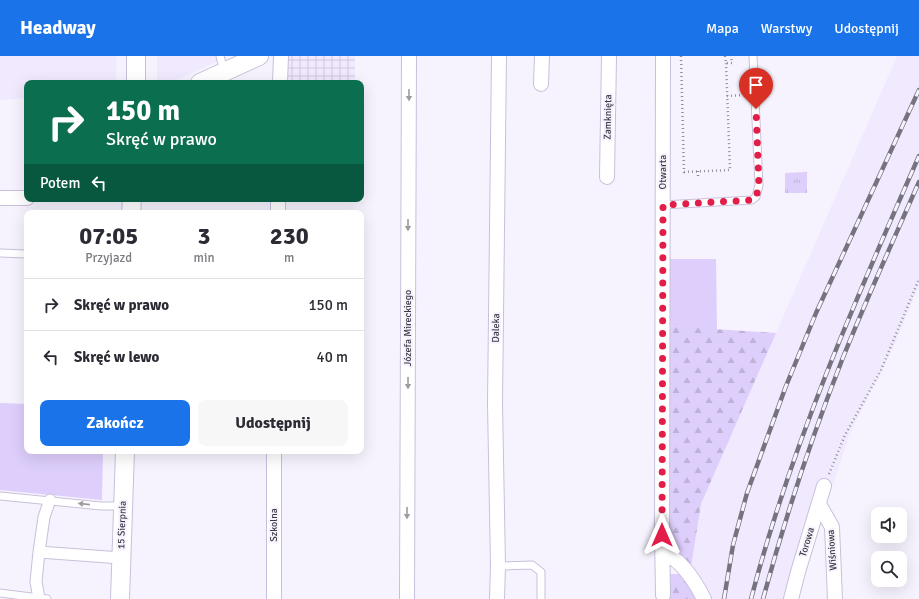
<!DOCTYPE html>
<html lang="pl">
<head>
<meta charset="utf-8">
<style>
  body { margin:0; font-family:Signika,sans-serif; background:#f7f7f7; color:#2b2b33; height:100vh; display:flex; flex-direction:column; font-size:15px; white-space:nowrap }
  * { box-sizing:border-box; margin:0 }
  p { font-size:13px; color:#7c7c81 }
  .icon { flex:none; width:22px; height:22px; fill:none; stroke:currentColor; stroke-width:2; stroke-linecap:round; stroke-linejoin:round }
  .map { position:relative; flex:1; overflow:hidden }
  .details { position:absolute; left:24px; top:154px; width:340px; height:244px; display:flex; flex-direction:column; background:#fff; border-radius:8px; box-shadow:0 4px 16px #0002 }
  .details>* { flex:none }
  .top-card { position:absolute; left:24px; top:24px; width:340px; height:122px; border-radius:8px; box-shadow:0 4px 16px #0002; background:#0b6e4f; color:#fff; overflow:hidden }
  .buttons { position:absolute; left:871px; top:451px; display:grid; gap:8px }
  .buttons a { display:grid; place-items:center; width:36px; height:36px; border-radius:8px; background:#fff; box-shadow:0 4px 16px #0002; font-size:20px }
  .pin { position:absolute; display:grid; place-items:center; width:34px; height:34px; color:#fff; margin:-41px -17px; border-radius:50% 50% 50% 0; rotate:-45deg; box-shadow:0 0 4px #0007 }
  .pin .icon { rotate:45deg }
  .me { position:absolute; width:44px; margin:-22px; rotate:0deg; stroke-linejoin:round; filter:drop-shadow(0 0 3px #0008) }
  .turn { display:flex; align-items:center; gap:14px; height:84px; padding:0 16px; font-size:18px }
  .turn .icon { width:52px; height:52px; stroke-width:2.5 }
  .turn b { display:block; font-size:28px; line-height:34px }
  .then { display:flex; align-items:center; height:38px; padding:0 16px; background:#0003; gap:8px; font-size:15px }
  .eta { display:flex; justify-content:space-evenly; align-items:center; height:68px; text-align:center }
  .eta b { font-size:24px; font-weight:800; line-height:28px }
  .action { display:flex; gap:8px; margin-top:auto; padding:8px 16px }
  .action a { flex:1; height:46px; border-radius:8px; background:#1a73e8; color:#fff; font-size:16px; font-weight:800; line-height:46px; text-align:center }
  .action a+a { background:#f7f7f7; color:#2b2b33 }
  ul { padding:0; list-style:none }
  li { display:flex; align-items:center; gap:12px; height:52px; padding:0 16px; border-top:1px solid #e1e1e2 }
  li div { flex:1 }
  li b { display:block; font-size:15px }
  li em { font-style:normal }
  header { display:flex; align-items:center; gap:24px; box-sizing:border-box; height:56px; padding:0 20px; background:#1a73e8; color:#fff }
  header strong { font-size:19px }
  nav { display:flex; gap:22px; margin-inline-start:auto; font-size:14px }
  .map>svg:first-child { display:block }
</style>
</head>
<body>
<header>
<strong>Headway</strong>
<nav><a>Mapa</a><a>Warstwy</a><a>Udostępnij</a></nav>
</header>
<div class="map">
<svg width="919" height="543" viewBox="0 0 919 543">
  <defs>
    <pattern id="industrial-grid" width="8" height="8" patternUnits="userSpaceOnUse"><rect width="8" height="8" fill="#f1eaff"/><path d="M0 4h8M4 0v8" fill="none" stroke="#d0c9dc"/></pattern>
    <pattern id="forest-firs" width="22" height="20" patternUnits="userSpaceOnUse"><rect width="22" height="20" fill="#ddcefb"/><path d="M5 1l3.5 6h-7zM16 11l3.5 6h-7z" fill="#bfb2d8"/></pattern>
    <pattern id="park-tufts" width="24" height="20" patternUnits="userSpaceOnUse"><rect width="24" height="20" fill="#ddcefb"/><path d="M3 7l-1-3M5 7V3M7 7l1-3M15 17l-1-3M17 17v-4M19 17l1-3" fill="none" stroke="#bfb2d8"/></pattern>
  </defs>
  <rect width="100%" height="100%" fill="#f7f3fe"/>
  <path fill="#f1eaff" d="M0,0h117l-1,27h-89v15l-27,2z
    M157,0h66v3l-53,24h-12l-1,-1z
    M897,0h22v230l-24,58 -46,92 -16,49 -13,-6 -35,120h-72l-22,-32 10,-63z"/>
  <path fill="url(#industrial-grid)" d="M287,0h68v27h-68z"/>
  <path fill="#ddcefb" d="M666,203h50l1,71 -51,-4z
    M0,347l27,1v47h76l-1,49 -102,-10z"/>
  <path fill="url(#forest-firs)" d="M666,270l110,7 -75,171 -10,63 -22,-25z
    M669,518h10l16,16 4,9h-32z"/>
  <path fill="url(#park-tufts)" d="M807,116v21h-22v-20z"/>
  <g fill="none" stroke-linecap="round" stroke-linejoin="round">
    <g stroke="#c8c0da" stroke-width="9">
      <path id="service" d="M220,0l4,15
        M663,149l89,-5 4,-3 3,-12 -6,-129
        M0,197l27,1
        M0,440l101,10h22
        M498,510l34,-1 9,7v27
        M0,537l47,6"/>
    </g>
    <g stroke="#c8c0da" stroke-width="13">
      <path id="pedestrian" d="M50,444l-6,17 -5,35 82,6
        M39,496l-3,30 3,16"/>
    </g>
    <g stroke="#c8c0da" stroke-width="16">
      <path id="minor" d="M280,27l1,-27
        M541,28l1,-28
        M607,121l2,-121
        M0,142h27
        M278,157v-14
        M819,448l13,23 3,72
        M663,496c18,8 32,29 41,47
        M663,539l-1,-60 1,-479
        M274,543v-148
        M407,543l2,-543
        M497,543l1,-33 -3,-163 4,-347
        M791,543l7,-27 26,-86"/>
    </g>
    <g stroke="#c8c0da" stroke-width="20">
      <path id="tertiary" d="M136,27v-27
        M200,27l59,-27
        M131,157l1,-14
        M120,543l5,-148"/>
    </g>
    <path stroke="#928e99" stroke-width="2.5" stroke-dasharray="1 3" stroke-linecap="butt" d="M681,0l3,116 46,-2 -4,-107
      M725,0l1,7h6l-1,-7
      M727,40l17,-1
      M698,115v6
      M829,418l16,-39 36,-65 38,-91"/>
    <use href="#service" stroke="#fff" stroke-width="7"/>
    <use href="#pedestrian" stroke="#fff" stroke-width="11"/>
    <use href="#minor" stroke="#fff" stroke-width="14"/>
    <use href="#tertiary" stroke="#fff" stroke-width="18"/>
    <g stroke="#77737e" stroke-width="4.5">
      <path id="rail" d="M724,543l9,-54 14,-52 39,-107 30,-73 103,-223
        M751,543c40,-153 104,-298 168,-443
        M763,543c22,-81 48,-160 79,-239 24,-60 51,-119 77,-178"/>
    </g>
    <use href="#rail" stroke="#f7f3fe" stroke-width="3" stroke-dasharray="9" stroke-linecap="butt"/>
  </g>
  <defs><path id="oneway-solid" d="M-6-.8H1V-3.2L6.5 0L1 3.2V.8H-6Z"/></defs>
  <g fill="#9e9ca2">
    <use href="#oneway-solid" transform="translate(409 39) rotate(90)"/>
    <use href="#oneway-solid" transform="translate(408 169) rotate(90)"/>
    <use href="#oneway-solid" transform="translate(408 327) rotate(90)"/>
    <use href="#oneway-solid" transform="translate(84 448) rotate(-174)"/>
    <use href="#oneway-solid" transform="translate(407 457) rotate(90)"/>
  </g>
  <g fill="none" stroke-linecap="round" stroke-linejoin="round">
    <path stroke="#e11d48" stroke-width="7" stroke-dasharray="0 12.6" d="M662,479l1,-330 89,-5 4,-3 3,-11 -3,-77"/>
  </g>
  <g text-anchor="middle" dominant-baseline="central" stroke-width="4" stroke-linejoin="round" paint-order="stroke">
    <g font-size="10" fill="#3d3944" stroke="#f7f3fe">
      <text transform="translate(608 61) rotate(-89)">Zamknięta</text>
      <text transform="translate(663 116) rotate(-90)">Otwarta</text>
      <text transform="translate(408 272) rotate(-90)">Józefa Mireckiego</text>
      <text transform="translate(496 272) rotate(-89)">Daleka</text>
      <text transform="translate(122 469) rotate(-88)">15 Sierpnia</text>
      <text transform="translate(274 469) rotate(-90)">Szkolna</text>
      <text transform="translate(807 486) rotate(-73)">Torowa</text>
      <text transform="translate(832 494) rotate(-94)">Wiśniowa</text>
    </g>
  </g>
</svg>
<div class="buttons">
<a><svg class="icon" aria-label="sound" viewBox="0 0 24 24"><path d="M4 9h4l5-4v14l-5-4H4zM17 9q2 3 0 6"/></svg></a>
<a><svg class="icon" aria-label="search" viewBox="0 0 24 24"><circle cx="10" cy="10" r="6"/><path d="M15 15l6 6"/></svg></a>
</div>
<div class="pin" style="left:756px;top:53px;background:#d93025"><svg class="icon" aria-label="arrive" viewBox="0 0 24 24"><path d="M6 21V4h12l-3 4 3 4H6"/></svg></div>
<svg class="me" style="left:662px;top:479px" viewBox="-20 -20 40 40"><path d="M0-17L14 15 0 8-14 15z" fill="#e11d48" stroke="#fff" stroke-width="4"/></svg>
<div class="top-card">
<div class="turn"><svg class="icon" aria-label="right" viewBox="0 0 24 24"><path d="M7 20v-9h11M14 6l5 5-5 5"/></svg><div><b>150 m</b>Skręć w prawo</div></div>
<div class="then">Potem<svg class="icon" aria-label="left" viewBox="0 0 24 24"><path d="M17 20v-9H6M10 6l-5 5 5 5"/></svg></div>
</div>
<section class="details">
<div class="eta">
<div><b>07:05</b><p>Przyjazd</p></div>
<div><b>3</b><p>min</p></div>
<div><b>230</b><p>m</p></div>
</div>
<ul>
<li><svg class="icon" aria-label="right" viewBox="0 0 24 24"><path d="M7 20v-9h11M14 6l5 5-5 5"/></svg><div><b>Skręć w prawo</b></div><em>150 m</em></li>
<li><svg class="icon" aria-label="left" viewBox="0 0 24 24"><path d="M17 20v-9H6M10 6l-5 5 5 5"/></svg><div><b>Skręć w lewo</b></div><em>40 m</em></li>
</ul>
<div class="action"><a>Zakończ</a><a>Udostępnij</a></div>
</section>
</div>
</body>
</html>
